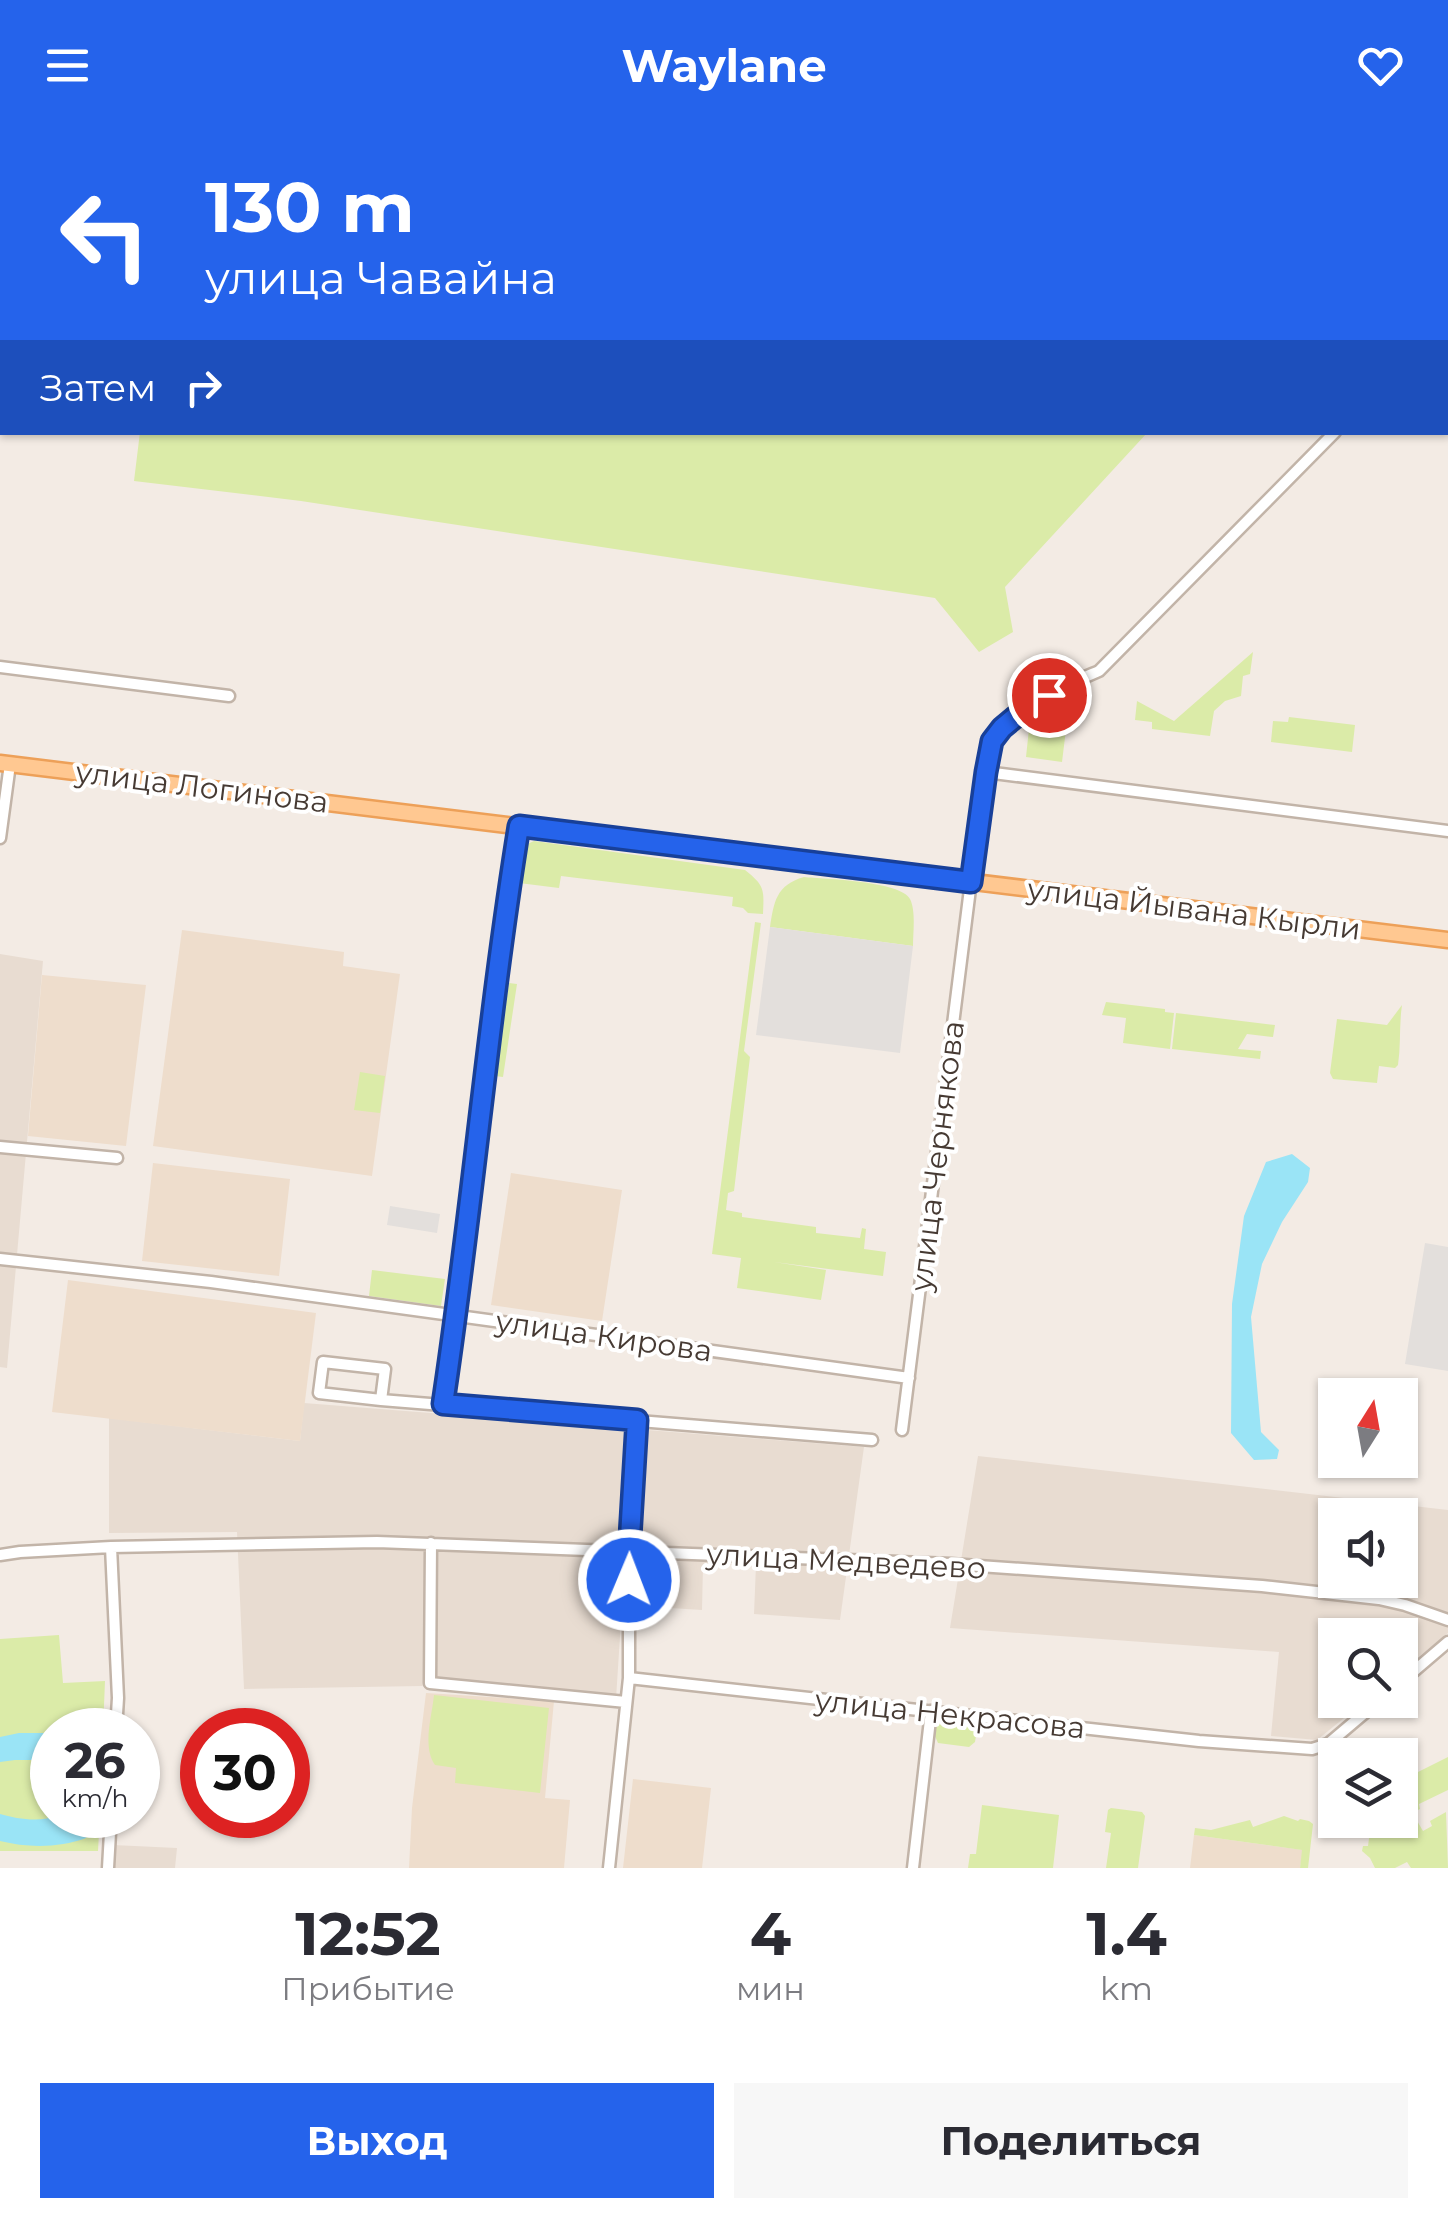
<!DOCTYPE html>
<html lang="ru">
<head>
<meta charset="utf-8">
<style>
  body { margin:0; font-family:Montserrat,sans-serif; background:#f7f7f7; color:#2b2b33; height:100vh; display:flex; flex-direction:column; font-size:38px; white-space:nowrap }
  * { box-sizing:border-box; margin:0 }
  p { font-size:32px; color:#7c7c81 }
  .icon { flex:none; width:55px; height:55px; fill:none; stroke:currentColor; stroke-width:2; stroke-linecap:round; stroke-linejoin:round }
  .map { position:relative; height:1738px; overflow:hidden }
  .side { display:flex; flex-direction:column; background:#fff; flex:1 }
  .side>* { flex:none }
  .banner { position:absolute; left:0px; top:0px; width:1450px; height:305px; box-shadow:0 2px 8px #0004; background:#2563eb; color:#fff; overflow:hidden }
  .needle { width:65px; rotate:11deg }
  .tools { position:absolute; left:1318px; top:1248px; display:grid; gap:20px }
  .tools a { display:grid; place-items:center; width:100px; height:100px; border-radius:0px; background:#fff; box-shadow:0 2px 8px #0004; font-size:50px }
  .speed { position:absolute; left:30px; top:1578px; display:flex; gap:20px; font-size:50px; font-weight:700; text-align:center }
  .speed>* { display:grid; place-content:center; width:130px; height:130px; border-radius:50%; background:#fff; box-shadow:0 2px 8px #0004; line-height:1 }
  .speed small { font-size:25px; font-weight:400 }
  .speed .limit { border:15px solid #d22; background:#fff; color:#111 }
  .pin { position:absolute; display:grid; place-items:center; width:85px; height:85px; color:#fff; margin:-42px; border:5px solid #fff; border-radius:50%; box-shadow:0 2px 10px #0007 }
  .me { position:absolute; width:110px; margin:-55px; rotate:1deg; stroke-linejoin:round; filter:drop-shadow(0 0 8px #0008) }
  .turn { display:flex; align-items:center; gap:35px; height:210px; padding:0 40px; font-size:45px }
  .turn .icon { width:130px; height:130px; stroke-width:2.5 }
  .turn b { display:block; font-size:70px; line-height:85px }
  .then { display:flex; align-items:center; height:95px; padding:0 40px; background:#0003; gap:20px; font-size:38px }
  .eta { display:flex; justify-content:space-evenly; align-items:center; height:170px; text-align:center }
  .eta b { font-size:60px; font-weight:700; line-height:70px }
  .button { display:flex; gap:20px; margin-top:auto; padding:20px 40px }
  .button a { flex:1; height:115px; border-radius:0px; background:#2563eb; color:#fff; font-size:40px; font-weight:700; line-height:115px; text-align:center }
  .button a+a { background:#f7f7f7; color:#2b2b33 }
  header { display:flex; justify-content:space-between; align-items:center; height:130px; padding:0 40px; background:#2563eb; color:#fff; font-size:45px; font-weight:700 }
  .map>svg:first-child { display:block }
</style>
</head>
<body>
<header><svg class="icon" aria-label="menu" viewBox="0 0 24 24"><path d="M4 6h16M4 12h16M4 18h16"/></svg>Waylane<svg class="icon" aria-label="heart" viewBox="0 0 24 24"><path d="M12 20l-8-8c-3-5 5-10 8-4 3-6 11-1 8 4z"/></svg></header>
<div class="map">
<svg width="1448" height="1738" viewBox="0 0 1448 1738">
  <rect width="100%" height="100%" fill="#f3ebe4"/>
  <path fill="#e8dcd1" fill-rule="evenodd" d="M0,824l43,7 -36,407 -7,-1z
    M304,1273l560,44 -24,173 -86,-6 2,-49h-53l-1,45 -80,-5 -6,94 -182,-21 -12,8 -178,3 -7,-157 -128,1v-115l191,23z
    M978,1326l470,54v123l-48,39v-37h-65v65h31l-49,40 -46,-4 8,-84 -329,-24zM1335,1385h65v65h-65z
    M113,1715l64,3 -2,20h-63z"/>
  <path fill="#edc" d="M182,800l162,22 -1,14 57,8 -28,202 -219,-30z
    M42,845l104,10 -20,161 -98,-10z
    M153,1033l137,16 -11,97 -137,-15z
    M511,1043l111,17 -20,131 -111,-16z
    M68,1150l248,33 -16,128 -248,-29z
    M426,1563l128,8 -9,97 25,2 -6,68h-155l3,-60z
    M633,1649l78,9 -9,80h-79z
    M1194,1705l109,15 -3,18h-110z"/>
  <path fill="#dbeba8" d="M6,0h1426l-3,2h-1424z
    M140,302h1007v1l-142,154 8,45 -34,20 -44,-54 -634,-97 -167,-20z
    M1253,522l-3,22 -7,2 -2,20 -16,5 -11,10 -4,25 -58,-7v-7l-17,-2 2,-19 37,20z
    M1065,559l4,1 1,7 -8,65 -36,-5 5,-47z
    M1289,587l66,8 -3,27 -81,-10 2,-21 15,1z
    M534,711l211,29c20,16 19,19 18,44l-15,-1 -5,-5 -11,-2 1,-9 -172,-21 -2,12 -40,-5 4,-37z
    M804,747c20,2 97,4 106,22 6,12 3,33 3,47l-143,-19c4,-25 6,-42 34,-50z
    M755,792l6,1 -17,128 6,6 -16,134 -6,2 -2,17 16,3v4l74,10v6l44,5 2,-10 4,1 -2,20 22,3 -3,24 -109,-14 52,8 -5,30 -84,-12 4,-30 -29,-4z
    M509,853l8,1 -14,93 -8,-1z
    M1106,872l59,7v3l9,1 -4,36 -47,-6 3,-25 -24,-3z
    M1402,875c-3,20 -1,40 -4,60l-3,3 -16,-2 -2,17 -44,-4 -3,-6 7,-54 50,6z
    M1176,883l99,12 -2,12 -26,-3 -9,15 23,2 -1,8 -88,-10z
    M360,942l25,4 -5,37 -26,-3z
    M372,1140l73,9 -4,27 -72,-10z
    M59,1505l4,48 42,-2 -2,49h-51v85h48l-2,36h-98v-212z
    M434,1565l115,13 -9,85 -85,-10 1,-15 -21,-3c-13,-18 -3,-49 -1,-70z
    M939,1589l33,3 5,8 -2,12 -6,5 -31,-4 -4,-9z
    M1448,1627v33l-29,14 1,5 -20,9v-37z
    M982,1675l77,10 -6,53h-85l2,-14h6z
    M1111,1678l31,4 3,4 -7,52h-32l5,-35 -6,-1 3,-22z
    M1446,1682l2,56h-37l-4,-6 -12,6h-20l-5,-10 -8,-7 1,-5h5l2,-15 16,3 30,-15 7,12 9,-5 -2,-5z
    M1284,1686l14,5 2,-2 9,2 4,3 -5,44h-8l2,-18 -108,-15 1,-7 16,2 39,-10 3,7z"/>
  <path fill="#e3dfdc" d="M770,797l143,19 -13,107 -144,-18z
    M390,1076l50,8 -3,19 -50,-8z
    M1425,1113l23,4v124l-43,-7z"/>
  <path fill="#9ae4f6" d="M1292,1024l18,14 -2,14 -26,40 -20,42 -11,53 10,115 18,18 -2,9 -23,1 -23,-27 1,-129 12,-88 22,-54z
    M19,1603h33v27h-37l-15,2v-25z
    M0,1684c17,5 42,9 57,1h34v13l-5,10c-27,10 -58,10 -86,3z"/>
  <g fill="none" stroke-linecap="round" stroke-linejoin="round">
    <g stroke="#c2b4a8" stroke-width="15">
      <path id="minor" d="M1448,185v-1
        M0,537l229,29
        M986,642l462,59
        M0,708l10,-74
        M0,1017l117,11
        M0,1129l211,23 698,96
        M381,1270l4,-31 -62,-7 -4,31 62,7 491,40
        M443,1274l76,-578
        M902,1300l71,-565c4,-26 7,-51 10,-77 2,-14 3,-31 9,-45 15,-34 75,-58 107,-72l236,-239
        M431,1413l-1,140 196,19
        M111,1417l7,151 -2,32
        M0,1425l20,-3 91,-5 266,-5 574,22 311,22 117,13 26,6 43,15
        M629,1548l570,63 113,8 16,-5 52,-44
        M1400,1553l48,-41
        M108,1738l3,-53
        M609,1738l20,-190v-126l8,-132
        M913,1738l18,-157"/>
    </g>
    <g stroke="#eda058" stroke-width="19">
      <path id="major" d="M0,633l1448,177"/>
    </g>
    <use href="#minor" stroke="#fff" stroke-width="10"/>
    <use href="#major" stroke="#ffc891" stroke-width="14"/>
  </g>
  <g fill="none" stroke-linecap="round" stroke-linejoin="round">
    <g stroke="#184099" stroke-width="25">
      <path id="route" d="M629,1450l1,-43 7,-117 -194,-16c29,-192 45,-386 76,-578l452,56 15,-110 6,-31 10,-13 12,-10 35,-23"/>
    </g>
    <use href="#route" stroke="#2563eb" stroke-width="18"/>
  </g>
  <g text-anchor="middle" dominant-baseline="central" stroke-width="8" stroke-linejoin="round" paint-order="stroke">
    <g font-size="30" fill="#463a33" stroke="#fff">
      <text transform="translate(202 657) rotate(7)">улица Логинова</text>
      <text transform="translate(1194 779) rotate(7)">улица Йывана Кырли</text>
      <text transform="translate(937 1026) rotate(-83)">улица Чернякова</text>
      <text transform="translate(604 1206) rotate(8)">улица Кирова</text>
      <text transform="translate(846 1431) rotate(3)">улица Медведево</text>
      <text transform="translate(950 1584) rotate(6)">улица Некрасова</text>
    </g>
  </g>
</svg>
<div class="tools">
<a><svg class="needle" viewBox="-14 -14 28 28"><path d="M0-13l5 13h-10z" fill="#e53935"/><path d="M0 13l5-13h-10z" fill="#7c7c81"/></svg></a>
<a><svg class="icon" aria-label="sound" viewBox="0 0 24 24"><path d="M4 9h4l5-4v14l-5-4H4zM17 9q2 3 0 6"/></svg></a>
<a><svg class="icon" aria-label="search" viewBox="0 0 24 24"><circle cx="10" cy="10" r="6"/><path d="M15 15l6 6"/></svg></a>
<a><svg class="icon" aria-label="layers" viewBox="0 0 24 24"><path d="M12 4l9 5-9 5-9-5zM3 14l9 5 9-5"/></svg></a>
</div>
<div class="speed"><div>26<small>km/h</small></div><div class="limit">30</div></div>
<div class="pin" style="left:1049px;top:565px;background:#d93025"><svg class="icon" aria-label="arrive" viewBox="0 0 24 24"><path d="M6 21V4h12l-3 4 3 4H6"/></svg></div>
<svg class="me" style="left:629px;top:1450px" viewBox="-20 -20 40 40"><circle r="17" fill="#2563eb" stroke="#fff" stroke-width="3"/><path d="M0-11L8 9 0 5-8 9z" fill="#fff"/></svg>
<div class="banner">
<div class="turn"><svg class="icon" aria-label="left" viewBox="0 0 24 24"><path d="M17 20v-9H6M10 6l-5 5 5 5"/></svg><div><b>130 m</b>улица Чавайна</div></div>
<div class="then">Затем<svg class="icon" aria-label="right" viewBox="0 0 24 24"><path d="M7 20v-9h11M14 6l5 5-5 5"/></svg></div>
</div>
</div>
<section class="side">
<div class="eta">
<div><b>12:52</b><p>Прибытие</p></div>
<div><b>4</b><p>мин</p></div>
<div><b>1.4</b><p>km</p></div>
</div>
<div class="button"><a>Выход</a><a>Поделиться</a></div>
</section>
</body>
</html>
